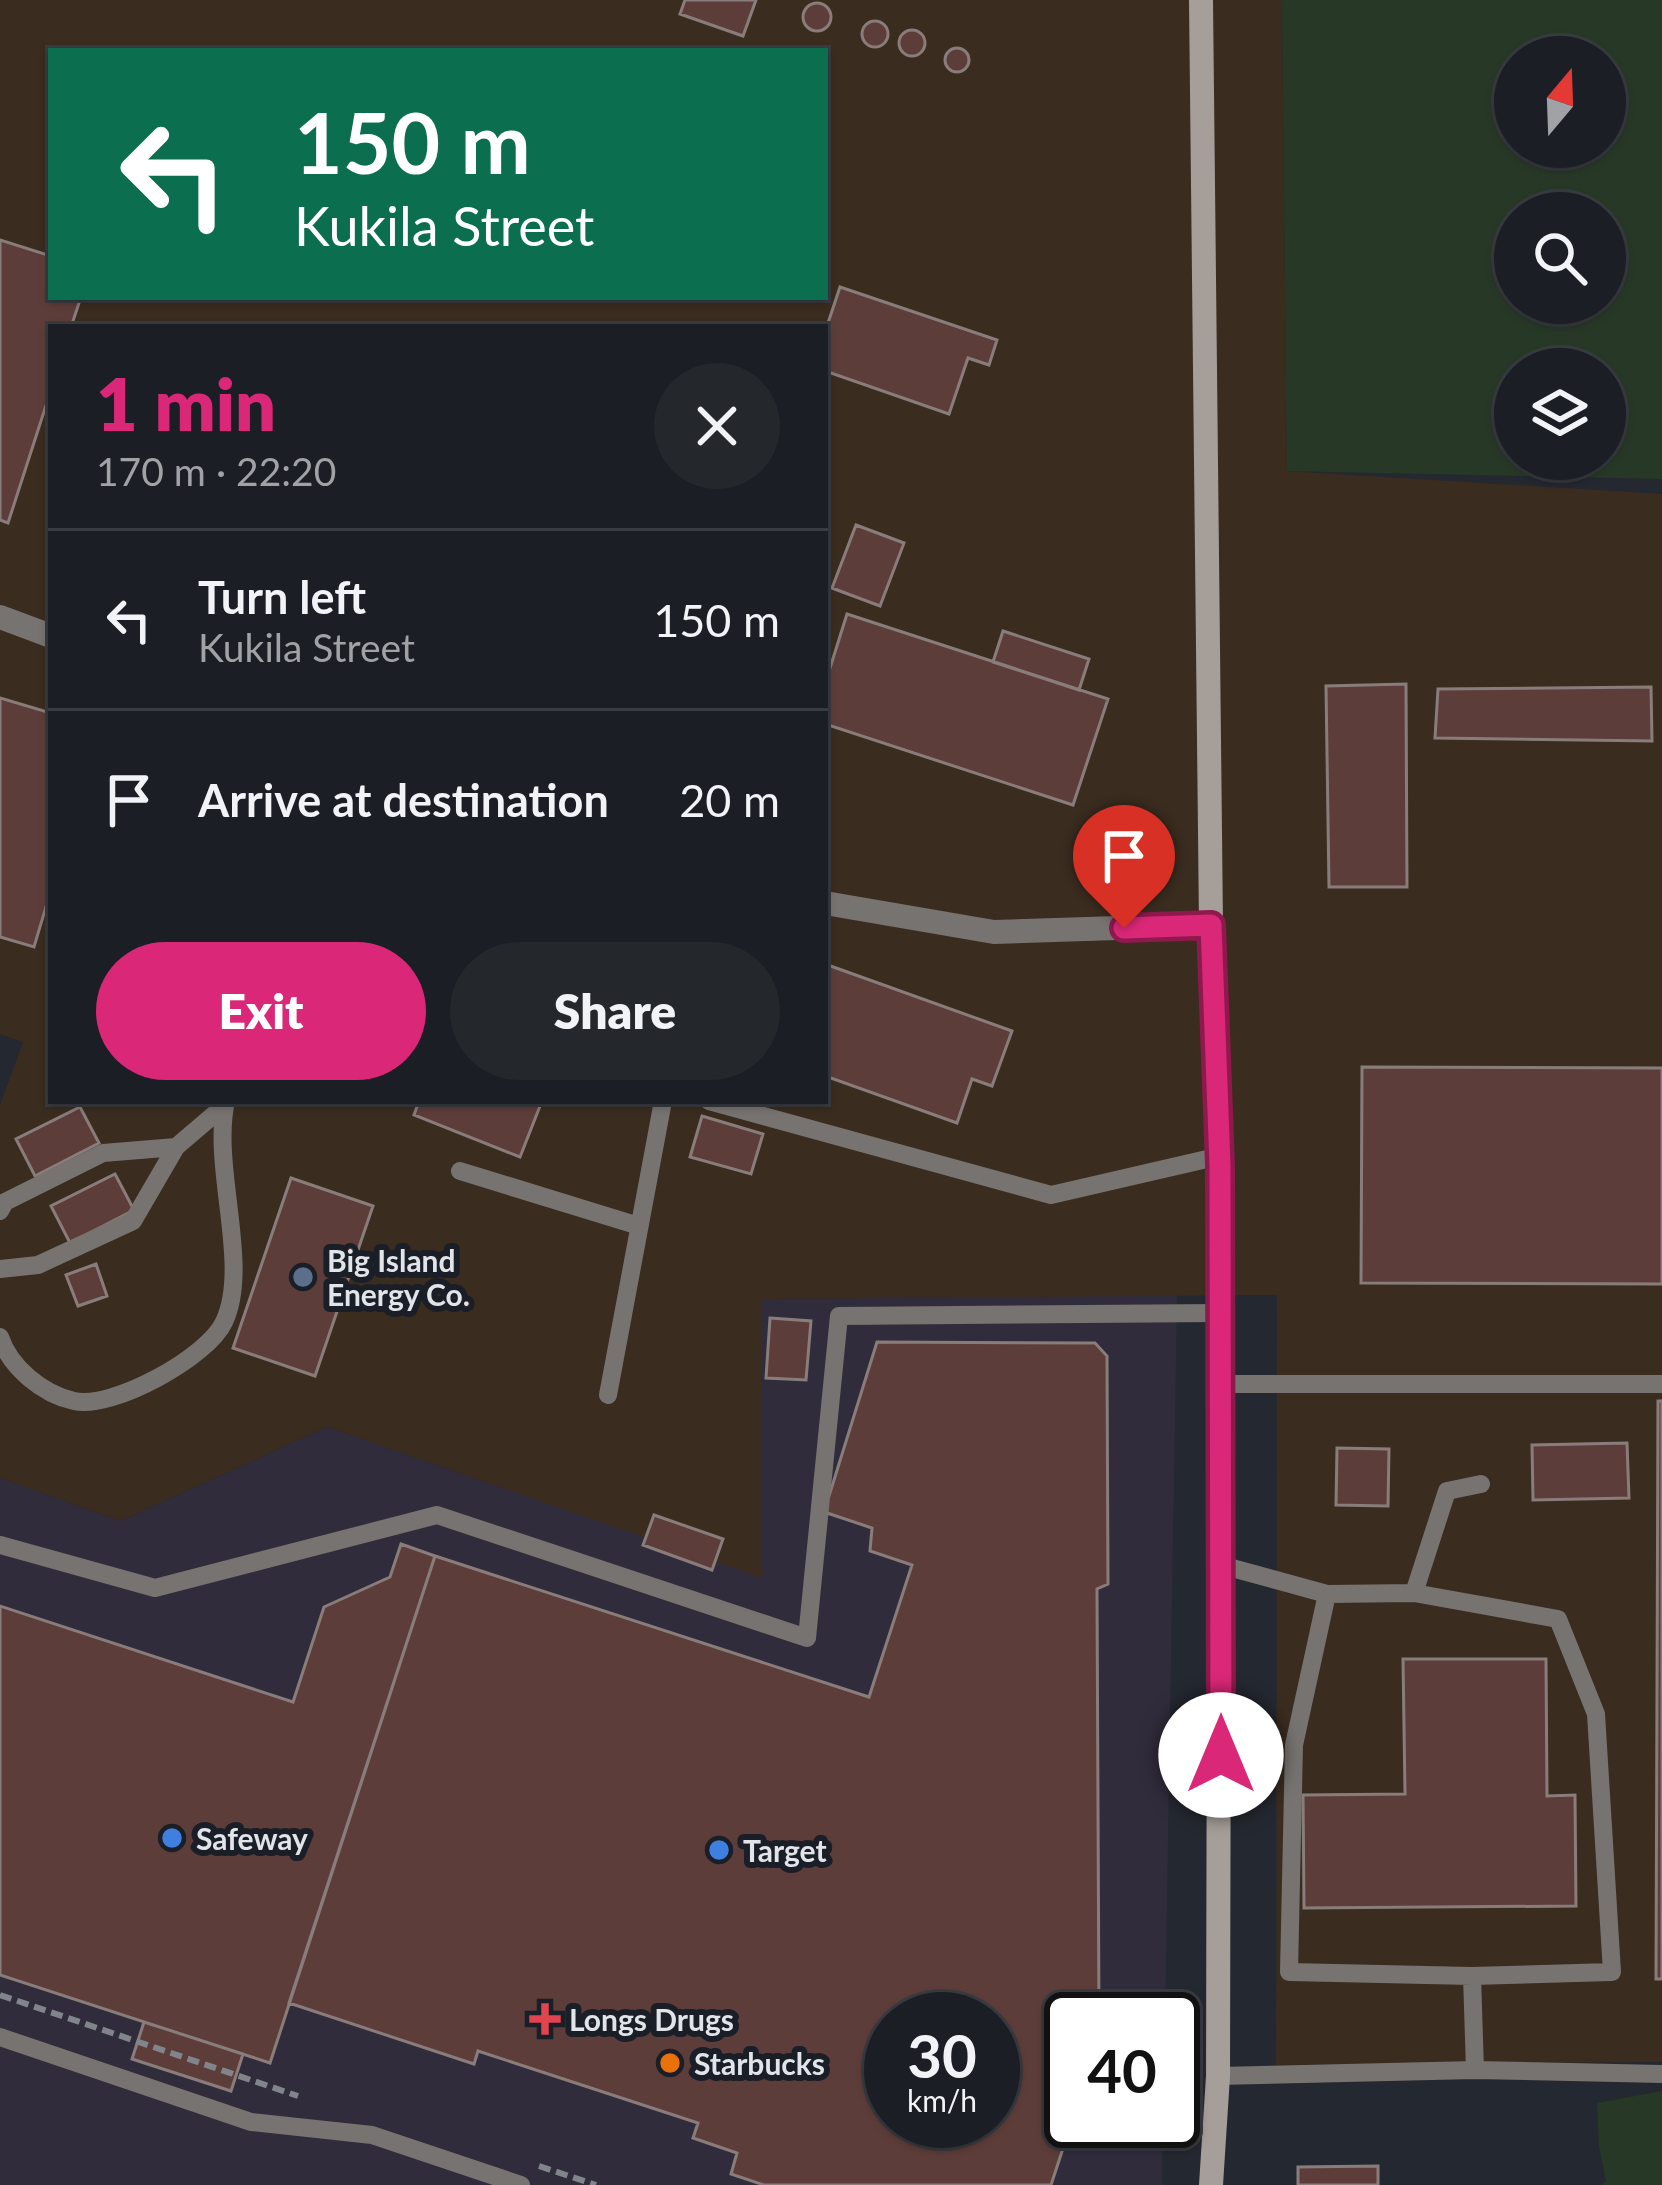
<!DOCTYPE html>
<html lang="en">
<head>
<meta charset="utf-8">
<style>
  body { margin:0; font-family:Lato,sans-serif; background:#24272c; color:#f1f3f6; height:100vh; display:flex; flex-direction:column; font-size:45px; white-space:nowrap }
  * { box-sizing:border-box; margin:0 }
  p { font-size:39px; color:#a0a2a6 }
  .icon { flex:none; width:66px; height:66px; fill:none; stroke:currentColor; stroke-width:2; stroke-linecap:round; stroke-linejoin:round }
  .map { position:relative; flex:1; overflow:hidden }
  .panel { position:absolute; left:48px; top:324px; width:780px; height:780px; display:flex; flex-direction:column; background:#1b1e24; border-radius:0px; box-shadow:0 3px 9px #0004,0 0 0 3px #393c41 }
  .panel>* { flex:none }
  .banner { position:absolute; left:48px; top:48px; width:780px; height:252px; border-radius:0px; box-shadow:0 3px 9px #0004,0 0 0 3px #393c41; background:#0b6e4f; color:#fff; overflow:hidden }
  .needle { width:78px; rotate:19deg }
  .fabs { position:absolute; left:1494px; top:36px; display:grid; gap:24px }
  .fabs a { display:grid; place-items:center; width:132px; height:132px; border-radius:50%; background:#1b1e24; box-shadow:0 3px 9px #0004,0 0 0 3px #393c41; font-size:60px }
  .speed { position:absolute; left:864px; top:1992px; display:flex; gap:24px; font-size:60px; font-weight:700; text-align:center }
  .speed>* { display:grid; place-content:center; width:156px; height:156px; border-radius:50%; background:#1b1e24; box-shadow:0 3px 9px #0004,0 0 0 3px #393c41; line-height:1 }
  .speed small { font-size:30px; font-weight:400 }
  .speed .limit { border:6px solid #111; border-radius:18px; background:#fff; color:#111 }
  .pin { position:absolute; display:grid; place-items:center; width:102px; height:102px; color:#fff; margin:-123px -51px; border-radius:50% 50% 50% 0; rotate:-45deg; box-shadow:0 0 12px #0007 }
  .pin .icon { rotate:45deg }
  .me { position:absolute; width:132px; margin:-66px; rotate:0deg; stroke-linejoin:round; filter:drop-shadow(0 0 9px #0008) }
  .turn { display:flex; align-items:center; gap:42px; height:252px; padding:0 48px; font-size:54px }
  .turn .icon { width:156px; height:156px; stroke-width:2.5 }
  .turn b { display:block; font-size:84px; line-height:102px }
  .round { display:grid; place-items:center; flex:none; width:126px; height:126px; border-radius:63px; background:#24272c }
  .summary { display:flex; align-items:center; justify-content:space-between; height:204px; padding:0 48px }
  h1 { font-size:72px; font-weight:800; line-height:90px; color:#db2777 }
  .button { display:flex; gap:24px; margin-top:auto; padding:24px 48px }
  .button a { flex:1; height:138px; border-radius:72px; background:#db2777; color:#fff; font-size:48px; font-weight:800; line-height:138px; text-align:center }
  .button a+a { background:#24272c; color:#f1f3f6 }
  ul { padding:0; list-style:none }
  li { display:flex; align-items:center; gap:36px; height:180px; padding:0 48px; border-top:3px solid #393c41 }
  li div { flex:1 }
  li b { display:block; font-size:45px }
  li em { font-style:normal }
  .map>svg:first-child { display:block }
</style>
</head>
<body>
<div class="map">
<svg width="1662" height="2185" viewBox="0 0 1662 2185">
  <rect width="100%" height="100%" fill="#242830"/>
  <path fill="#312c3c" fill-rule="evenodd" d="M1177,1295l-12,724h-94v102h92l-1,64h-1162v-707l121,43 206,-94 434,150v-278zM891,2019h102v102h-102z"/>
  <path fill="#3a2c1f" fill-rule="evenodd" d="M0,0h1282l5,471 375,23v1568l-386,3 1,-770 -515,4v279l-435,-151 -206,94 -121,-43v-373l23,-63 -23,-8zM51,51h774v246h-774zM51,327h774v774h-774z"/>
  <path fill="#283827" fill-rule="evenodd" d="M1282,0h380v479l-375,-8zM1515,57h90v90h-90zM1515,213h90v90h-90zM1515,369h90v90h-90z
    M1662,2091v94h-61l5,-4 -7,-35 -2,-43z"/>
  <path fill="#5d3d3a" stroke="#897d7b" stroke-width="3" fill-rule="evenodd" d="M685,0h71l-13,36 -63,-22z
    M803 17a14 14 0 1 1 28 0a14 14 0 1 1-28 0Z
    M862 34a13 13 0 1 1 26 0a13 13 0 1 1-26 0Z
    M899 43a13 13 0 1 1 26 0a13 13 0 1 1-26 0Z
    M945 60a12 12 0 1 1 24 0a12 12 0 1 1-24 0Z
    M0,240l51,16v41h30l-10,30h-20v63l-43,133 -8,-3z
    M840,287l157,53 -8,25 -21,-7 -19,56 -124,-43v-39z
    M856,525l48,18 -24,63 -48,-18z
    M847,614l261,85 -35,106 -248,-81v-40z
    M1003,631l86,28 -10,31 -86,-28z
    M1406,684l1,203h-78l-3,-201z
    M1651,687l1,54 -217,-3 3,-49z
    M0,698l51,15v177l-17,57 -34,-10z
    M825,964l187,67 -20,55 -20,-7 -15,44 -132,-47z
    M1362,1067l300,1v216l-301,-1z
    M419,1101h123l-22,56 -106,-42z
    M80,1107l19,36 -64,33 -19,-37z
    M702,1116l61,18 -12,40 -61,-17z
    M115,1174l19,36 -64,33 -19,-37z
    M291,1178l82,28 -58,170 -82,-28z
    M96,1264l11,32 -29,10 -12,-31z
    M770,1318l41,3 -5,59 -40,-2z
    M877,1342l218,1 12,13 1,228 -11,5 2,430h-28l1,102 -21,64h-287l-33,-11 6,-21 -44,-15 5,-15 -220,-72 -4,13 -185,-61 146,-447 434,141 43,-132 -42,-14 2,-23 -48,-16zM891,2019h102v102h-102z
    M1658,1401h4v578h-6z
    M1627,1443l2,55 -96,2 -1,-55z
    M1337,1448l52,1 -1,57 -52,-1z
    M654,1515l69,24 -11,31 -69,-25z
    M401,1544l34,12 -165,507 -270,-88v-369l293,96 31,-95 66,-30z
    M1403,1659h143l1,137 28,-1 1,111 -272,2 -1,-113 102,-1z
    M144,2022l99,32 -12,37 -99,-32z
    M1378,2166v19h-80v-18z"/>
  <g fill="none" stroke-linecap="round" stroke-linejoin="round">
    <path stroke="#81858b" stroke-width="6" stroke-dasharray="12 6" stroke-linecap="butt" d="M0,1995l298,101
      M539,2166l57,19"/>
    <path stroke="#777370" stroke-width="18" d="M709,1101l342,94 169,-39
      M460,1171l179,55
      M0,1211l5,-9 98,-49 73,-6 48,-41
      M0,1269l38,-4 95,-44 43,-74
      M0,1337c10,30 42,57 74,64 38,9 134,-44 150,-79 27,-57 -13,-155 2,-221
      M1220,1384h442
      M608,1395l55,-294
      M0,1545l155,43 282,-73 370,123 32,-322 381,-3
      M1221,1565l106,29
      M1414,1593l33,-102 34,-7
      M1472,1976l140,-4 -16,-258 -38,-95 -144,-26 -87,1 -33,151 -5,227 183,4 3,94
      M0,2037l251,85 121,13 149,50
      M1218,2076l257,-6 187,4"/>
    <path stroke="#777370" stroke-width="24" d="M0,617l51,19
      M825,903l169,29 217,-7"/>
    <path stroke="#a59e99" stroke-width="24" d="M1201,0l10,925 9,240 -2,911 -7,109"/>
  </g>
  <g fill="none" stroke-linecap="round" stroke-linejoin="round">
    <g stroke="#8e194d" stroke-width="30">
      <path id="route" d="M1124,928l87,-3 9,240 1,590"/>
    </g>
    <use href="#route" stroke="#db2777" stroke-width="21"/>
  </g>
  <circle fill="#5c6f8a" stroke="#1a1e26" stroke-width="4.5" cx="303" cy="1277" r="12"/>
  <g fill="#3f7fe0" stroke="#1a1e26" stroke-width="4.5">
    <circle cx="172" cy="1838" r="12"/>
    <circle cx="719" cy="1850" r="12"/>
  </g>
  <path fill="#e0444e" stroke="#1a1e26" stroke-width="4.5" d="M539 2001h12v12h12v12h-12v12h-12v-12h-12v-12h12z"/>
  <circle fill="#e8710a" stroke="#1a1e26" stroke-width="4.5" cx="670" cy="2063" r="12"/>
  <g text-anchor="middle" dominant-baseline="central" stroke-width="12" stroke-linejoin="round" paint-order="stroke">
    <g font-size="30" font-weight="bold" fill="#e1e4e9" stroke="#1a1e26" text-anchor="start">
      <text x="327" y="1260">Big Island<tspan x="327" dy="34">Energy Co.</tspan></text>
      <text x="196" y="1838">Safeway</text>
      <text x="743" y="1850">Target</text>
      <text x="569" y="2019">Longs Drugs</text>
      <text x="694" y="2063">Starbucks</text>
    </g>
  </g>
</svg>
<div class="fabs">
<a><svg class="needle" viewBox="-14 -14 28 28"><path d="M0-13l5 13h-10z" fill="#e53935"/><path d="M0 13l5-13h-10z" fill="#a0a2a6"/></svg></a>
<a><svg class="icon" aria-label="search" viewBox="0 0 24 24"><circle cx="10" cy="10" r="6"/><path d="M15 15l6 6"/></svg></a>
<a><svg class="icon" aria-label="layers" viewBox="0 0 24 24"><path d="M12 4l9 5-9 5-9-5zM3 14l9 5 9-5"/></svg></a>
</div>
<div class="speed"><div>30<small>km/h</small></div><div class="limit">40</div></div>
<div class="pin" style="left:1124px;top:928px;background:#d93025"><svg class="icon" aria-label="arrive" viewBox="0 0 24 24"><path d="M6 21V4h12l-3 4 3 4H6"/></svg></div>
<svg class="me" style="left:1221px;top:1755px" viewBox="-20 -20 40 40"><circle r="19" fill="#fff"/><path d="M0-13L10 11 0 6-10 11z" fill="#db2777"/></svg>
<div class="banner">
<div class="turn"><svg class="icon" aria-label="left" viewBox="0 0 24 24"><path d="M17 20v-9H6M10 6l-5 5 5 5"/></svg><div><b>150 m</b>Kukila Street</div></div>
</div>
<section class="panel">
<div class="summary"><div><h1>1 min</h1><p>170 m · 22:20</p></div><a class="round"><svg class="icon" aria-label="close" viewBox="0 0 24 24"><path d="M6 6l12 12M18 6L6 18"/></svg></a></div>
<ul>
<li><svg class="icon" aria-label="left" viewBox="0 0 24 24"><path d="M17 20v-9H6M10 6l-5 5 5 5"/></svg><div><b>Turn left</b><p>Kukila Street</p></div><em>150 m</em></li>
<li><svg class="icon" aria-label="arrive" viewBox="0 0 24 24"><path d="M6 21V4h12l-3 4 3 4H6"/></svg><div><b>Arrive at destination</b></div><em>20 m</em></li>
</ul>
<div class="button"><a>Exit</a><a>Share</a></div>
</section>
</div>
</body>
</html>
